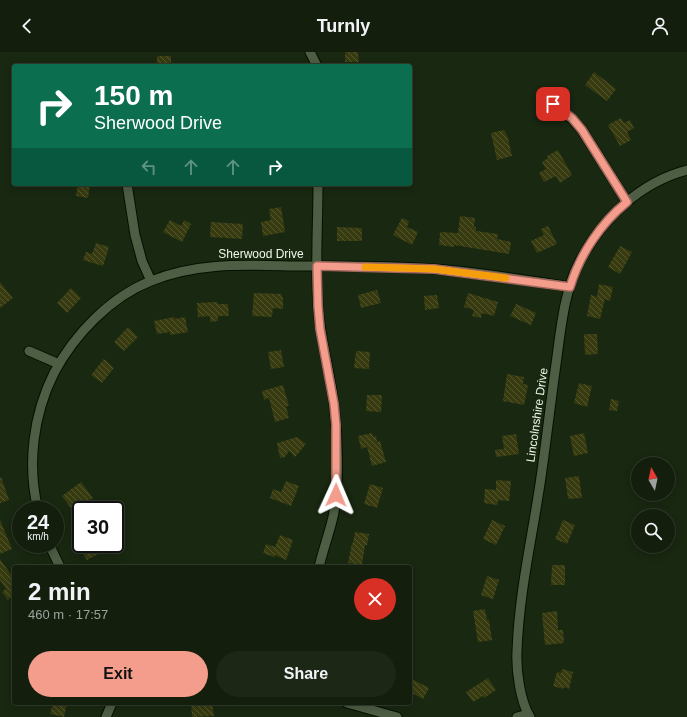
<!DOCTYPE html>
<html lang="en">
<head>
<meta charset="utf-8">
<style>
  body { margin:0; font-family:Arial,sans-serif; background:#1c2716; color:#f1f3f6; height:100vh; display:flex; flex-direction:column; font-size:15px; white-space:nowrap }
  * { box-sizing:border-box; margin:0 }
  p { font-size:13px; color:#9da29d }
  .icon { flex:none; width:22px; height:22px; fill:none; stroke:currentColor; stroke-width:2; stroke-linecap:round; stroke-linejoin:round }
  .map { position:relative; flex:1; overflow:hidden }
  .sheet { position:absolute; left:12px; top:513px; width:400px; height:140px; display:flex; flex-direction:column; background:#131e0d; border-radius:4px; box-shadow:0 2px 10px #0003,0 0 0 1px #323c2e }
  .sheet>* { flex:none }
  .guide { position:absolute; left:12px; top:12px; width:400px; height:122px; border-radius:4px; box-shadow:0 2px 10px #0003,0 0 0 1px #323c2e; background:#0b6e4f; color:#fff; overflow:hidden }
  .needle { width:26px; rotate:351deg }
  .tools { position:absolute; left:631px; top:405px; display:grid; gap:8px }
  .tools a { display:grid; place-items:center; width:44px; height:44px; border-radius:50%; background:#131e0d; box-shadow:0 2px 10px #0003,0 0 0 1px #323c2e; font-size:20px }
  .speed { position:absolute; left:12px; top:449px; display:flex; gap:8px; font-size:20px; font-weight:700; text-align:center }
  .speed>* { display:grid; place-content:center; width:52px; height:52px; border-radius:50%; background:#131e0d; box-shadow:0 2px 10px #0003,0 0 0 1px #323c2e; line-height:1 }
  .speed small { font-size:10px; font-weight:400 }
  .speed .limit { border:2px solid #111; border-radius:6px; background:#fff; color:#111 }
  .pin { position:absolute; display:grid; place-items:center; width:34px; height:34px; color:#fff; margin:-17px; border-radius:8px; box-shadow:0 2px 6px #0006 }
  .me { position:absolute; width:44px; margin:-22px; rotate:1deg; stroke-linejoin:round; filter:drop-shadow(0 0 3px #0008) }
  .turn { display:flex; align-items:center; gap:14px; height:84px; padding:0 16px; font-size:18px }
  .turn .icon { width:52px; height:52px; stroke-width:2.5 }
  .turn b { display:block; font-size:28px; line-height:34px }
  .lanes { display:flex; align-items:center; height:38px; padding:0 16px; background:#0003; justify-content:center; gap:20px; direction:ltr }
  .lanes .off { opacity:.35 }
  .round { display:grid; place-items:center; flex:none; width:42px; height:42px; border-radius:21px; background:#1c2716 }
  .head { display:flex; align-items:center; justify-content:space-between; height:68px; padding:0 16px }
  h1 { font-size:24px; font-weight:600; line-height:30px }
  .action { display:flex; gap:8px; margin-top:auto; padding:8px 16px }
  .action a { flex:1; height:46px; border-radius:24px; background:#f49d8c; color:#111; font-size:16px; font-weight:600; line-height:46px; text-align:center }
  .action a+a { background:#1c2716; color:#f1f3f6 }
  header { display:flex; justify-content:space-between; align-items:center; height:52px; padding:0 16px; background:#131e0d; font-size:18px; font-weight:600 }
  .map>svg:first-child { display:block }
</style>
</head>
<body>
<header><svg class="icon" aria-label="back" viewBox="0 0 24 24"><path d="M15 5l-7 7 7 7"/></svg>Turnly<svg class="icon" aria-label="person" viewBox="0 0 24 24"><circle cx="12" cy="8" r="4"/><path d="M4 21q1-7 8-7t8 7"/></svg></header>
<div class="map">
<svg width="687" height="665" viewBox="0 0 687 665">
  <defs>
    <pattern id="building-back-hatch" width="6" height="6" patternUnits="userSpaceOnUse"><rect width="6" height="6" fill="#373b0f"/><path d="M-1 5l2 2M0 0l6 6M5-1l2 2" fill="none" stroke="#545832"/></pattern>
  </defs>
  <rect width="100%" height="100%" fill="#192811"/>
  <path fill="url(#building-back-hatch)" d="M345,0h13l1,10h-14z
    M157,4h14v10h-14z
    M594,20l22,17 -9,12 -22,-16z
    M621,66l3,5 6,-3 4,8 -7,4 4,8 -11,6 -12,-21z
    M504,78l4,8 4,18 -15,4 -6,-27z
    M558,98l14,25 -12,8 -4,-7 -12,6 -5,-9 7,-4 -4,-7 6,-4 -1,-2z
    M78,132h12l-2,14 -12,-2z
    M281,155l4,25 -22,4 -2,-14 10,-2 -2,-11z
    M460,164l15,2 -1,9h2v4l22,3 -1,5 14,3 -2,12 -55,-9v2l-15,-2 1,-13 18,1z
    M402,166l7,3 -2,6 11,5 -6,13 -19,-10z
    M170,168l11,6 3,-6 7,4 -9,18 -19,-10z
    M211,170l32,2 -1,15 -32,-2z
    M548,174l9,18 -20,9 -6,-12 13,-6 -3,-6z
    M337,175l25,1v13h-25z
    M96,191l13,4 -6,19 -20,-6 3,-8 6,2z
    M620,194l12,6 -12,22 -12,-7z
    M0,230l13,16 -13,10z
    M599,232l14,3 -3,14 -5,-2 -5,20 -13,-3 4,-21 6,2z
    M71,236l10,10 -14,15 -10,-10z
    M377,238l4,13 -20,5 -3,-13z
    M254,241l28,1 -1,3h2v12l-10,-1 -1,9 -20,-1z
    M468,241l30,9 -4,14 -12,-3 -1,5 -9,-2 2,-6 -10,-3z
    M437,243l2,13 -14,2 -1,-14z
    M217,250l1,2h10l1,12h-11v5l-8,1v-6l-12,1 -1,-14z
    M516,252l20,9 -5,12 -21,-9z
    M174,265l1,2 10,-2 3,15 -18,3v-3l-13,2 -3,-13z
    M128,275l10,10 -14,14 -10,-9z
    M584,282h13l1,20 -13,1z
    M281,298l3,17 -13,2 -3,-17z
    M356,299l14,1 -1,17 -15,-1z
    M104,307l10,9 -12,15 -11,-8z
    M507,322l17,3 -1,7 5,1 -4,20 -21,-4z
    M579,331l13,3 -5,21 -13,-4z
    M283,333l6,21h-3l3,12 -14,4 -6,-24 -5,2 -2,-9z
    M367,343h15l-1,17 -15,-1z
    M611,347l8,2 -2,10 -8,-1z
    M372,381l1,4 3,-1 1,6 3,-1 6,21 -14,4 -5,-19 -6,2 -3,-13z
    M584,381l4,20 -14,3 -4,-20z
    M516,382l3,20 -23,3 -1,-7 9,-1 -2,-13z
    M297,385l9,7 -11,13 -6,-6 -4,6 -5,1 -3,-15z
    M579,424l3,22 -14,1 -3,-21z
    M1,425l8,23 -9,3v-25z
    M496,428l15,1 -2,20 -11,-1 -1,5 -13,-2 1,-14 11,1z
    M286,429l13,5 -8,20 -21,-8 3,-9 8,3z
    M81,430l12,16 -19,14 -12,-16z
    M370,432l13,4 -6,20 -13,-4z
    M0,468l12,29 -12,5z
    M492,468l13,6 -9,19 -13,-6z
    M563,468l12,5 -8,19 -12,-5z
    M355,480l14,2 -2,11h-2l-3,20 -14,-2 4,-20h1z
    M280,483l13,5 -7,20 -11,-5 -1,2 -11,-4 3,-9 9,3z
    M77,492h28l-10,6 3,4 -11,6z
    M0,507l14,20v20l-2,-3 -4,4 -6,-8 4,-3 -6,-9z
    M552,513h13v20h-14z
    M487,524l12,4 -6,19 -12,-4z
    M485,557l2,11h2l3,20 -14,2 -5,-31z
    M557,559l1,19h5l1,13 -19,2 -3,-32z
    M562,617l11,3 -4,17 -5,-2 -1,2 -10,-3 4,-14 4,1z
    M410,626l19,10 -6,11 -13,-7z
    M488,626l8,12 -12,8 -1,-2 -10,6 -7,-10z
    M53,651h14l-3,14 -14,-3z
    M212,651l2,13 -22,1 -1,-12z"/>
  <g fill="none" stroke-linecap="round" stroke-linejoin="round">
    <g stroke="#041000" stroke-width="11">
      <path id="minor" d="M310,0l7,14
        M553,53l19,14 10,11 45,72
        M127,132l8,51 7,26 9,20
        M318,132c0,40 -3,81 0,122 2,33 12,66 16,99 4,32 6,80 -1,112 -4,17 -10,33 -14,50
        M29,299l30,13
        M38,458c-11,-45 -5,-95 16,-137 20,-38 56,-76 97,-92 46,-19 94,-16 143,-15 46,0 94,-1 140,3 46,3 91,11 136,18
        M49,492l11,23
        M347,651l50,14
        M106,665l6,-14
        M517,665l11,-3
        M530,665c-10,-16 -14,-47 -13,-66 2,-61 17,-121 25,-181 5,-35 9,-71 14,-106 5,-36 8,-75 26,-107 22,-40 59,-75 105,-87"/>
    </g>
    <use href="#minor" stroke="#4d5e44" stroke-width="9"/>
  </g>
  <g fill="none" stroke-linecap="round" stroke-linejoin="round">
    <g stroke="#9f665b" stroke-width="10">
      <path id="route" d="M336,443v-70l-2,-21 -14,-75 -2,-23 -1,-40 117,3 136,18c10,-33 31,-64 57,-85l-45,-72 -10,-12 -19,-14"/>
    </g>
    <use href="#route" stroke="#f49d8c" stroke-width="7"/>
    <path stroke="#f59e0b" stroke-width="7" d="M365,215l69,2 72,9"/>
  </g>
  <g text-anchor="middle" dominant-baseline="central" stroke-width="3.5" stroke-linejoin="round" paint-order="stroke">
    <g font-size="12" fill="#eef8e9" stroke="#192811">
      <text x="261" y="202">Sherwood Drive</text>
      <text transform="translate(537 363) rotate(-82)">Lincolnshire Drive</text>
    </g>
  </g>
</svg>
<div class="tools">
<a><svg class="needle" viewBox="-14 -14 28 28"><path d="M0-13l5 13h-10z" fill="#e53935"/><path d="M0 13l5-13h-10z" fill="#9da29d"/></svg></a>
<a><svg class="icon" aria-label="search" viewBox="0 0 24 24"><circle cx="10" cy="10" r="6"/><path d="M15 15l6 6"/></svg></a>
</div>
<div class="speed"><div>24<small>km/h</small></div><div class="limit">30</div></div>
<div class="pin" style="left:553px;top:52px;background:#d93025"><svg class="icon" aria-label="arrive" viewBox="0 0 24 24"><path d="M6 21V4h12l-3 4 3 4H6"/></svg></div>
<svg class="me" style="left:336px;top:443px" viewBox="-20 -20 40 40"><path d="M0-17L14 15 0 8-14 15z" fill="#f49d8c" stroke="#fff" stroke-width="4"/></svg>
<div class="guide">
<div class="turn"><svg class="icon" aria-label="right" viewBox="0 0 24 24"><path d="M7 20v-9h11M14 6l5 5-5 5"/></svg><div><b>150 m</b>Sherwood Drive</div></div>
<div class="lanes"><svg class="icon off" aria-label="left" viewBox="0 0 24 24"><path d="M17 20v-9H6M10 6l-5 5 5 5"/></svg><svg class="icon off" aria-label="ahead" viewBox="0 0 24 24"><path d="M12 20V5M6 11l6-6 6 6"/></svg><svg class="icon off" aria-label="ahead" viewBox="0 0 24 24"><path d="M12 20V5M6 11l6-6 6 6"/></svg><svg class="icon" aria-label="right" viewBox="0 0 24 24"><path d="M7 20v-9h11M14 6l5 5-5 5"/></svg></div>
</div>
<section class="sheet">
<div class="head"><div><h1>2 min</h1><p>460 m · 17:57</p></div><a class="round" style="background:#d93025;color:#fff"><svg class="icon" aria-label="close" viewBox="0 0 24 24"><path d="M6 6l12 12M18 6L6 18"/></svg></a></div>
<div class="action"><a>Exit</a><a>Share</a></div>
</section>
</div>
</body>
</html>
